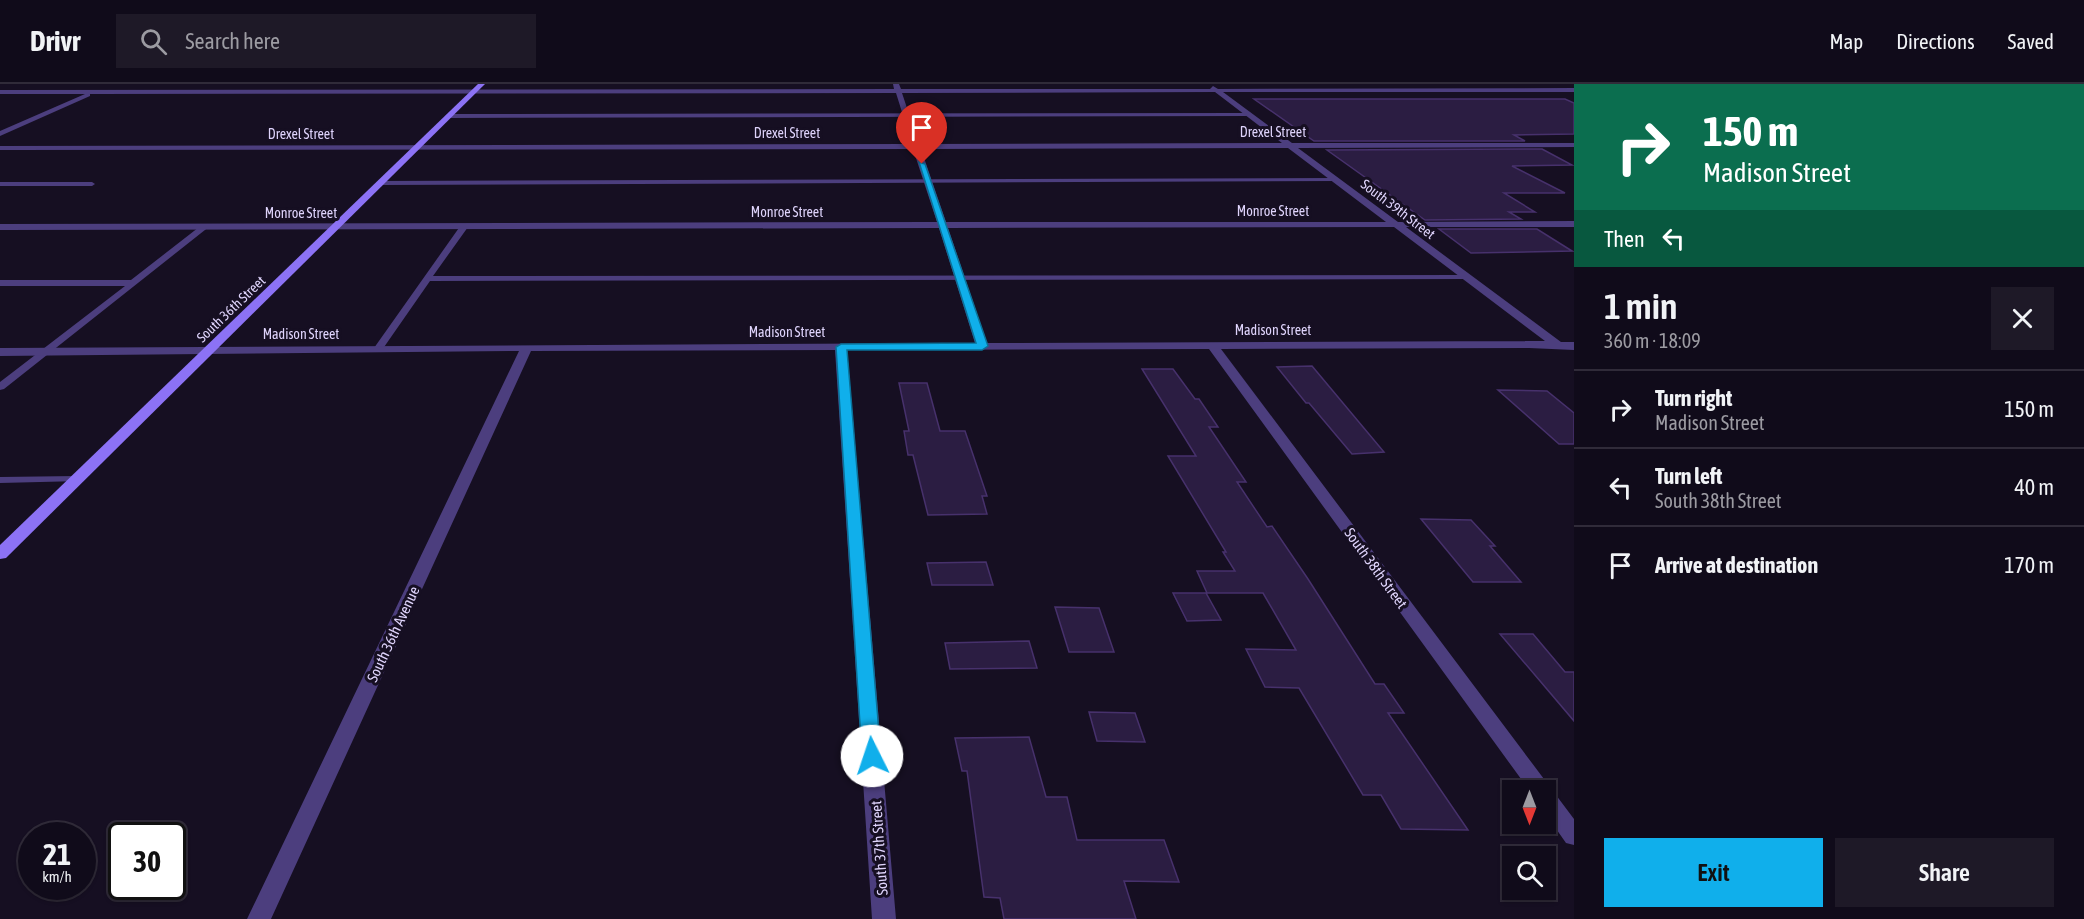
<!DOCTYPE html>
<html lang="en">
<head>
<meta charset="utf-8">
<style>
  body { margin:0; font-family:"Asap Condensed",sans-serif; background:#1e1927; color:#f1f3f6; height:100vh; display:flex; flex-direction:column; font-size:22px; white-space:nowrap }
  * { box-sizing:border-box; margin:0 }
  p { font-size:20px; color:#9c9ba2 }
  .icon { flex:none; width:33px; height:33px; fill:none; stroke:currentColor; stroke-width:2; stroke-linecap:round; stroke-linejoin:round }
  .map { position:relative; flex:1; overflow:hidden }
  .side { display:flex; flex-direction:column; background:#100b1a; width:510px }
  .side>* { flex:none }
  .banner { background:#0b6e4f; color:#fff; overflow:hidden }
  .needle { width:39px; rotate:180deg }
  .buttons { position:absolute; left:1502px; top:696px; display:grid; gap:12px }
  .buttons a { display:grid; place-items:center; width:54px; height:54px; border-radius:0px; background:#100b1a; box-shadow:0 2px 4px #0004,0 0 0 2px #302b39; font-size:30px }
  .speed { position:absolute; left:18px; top:738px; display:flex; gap:12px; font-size:30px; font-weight:700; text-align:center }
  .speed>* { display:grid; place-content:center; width:78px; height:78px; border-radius:50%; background:#100b1a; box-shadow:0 2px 4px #0004,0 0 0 2px #302b39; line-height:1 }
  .speed small { font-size:15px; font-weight:400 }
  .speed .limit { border:3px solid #111; border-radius:9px; background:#fff; color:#111 }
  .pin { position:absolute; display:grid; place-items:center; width:51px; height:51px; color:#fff; margin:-62px -26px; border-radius:50% 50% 50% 0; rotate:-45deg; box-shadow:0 0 6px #0007 }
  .pin .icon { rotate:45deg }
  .me { position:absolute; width:66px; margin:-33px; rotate:356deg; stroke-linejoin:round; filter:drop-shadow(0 0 4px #0008) }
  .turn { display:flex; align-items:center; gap:21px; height:126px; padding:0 30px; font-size:27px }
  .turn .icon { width:78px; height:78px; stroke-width:2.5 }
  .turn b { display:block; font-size:42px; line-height:51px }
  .then { display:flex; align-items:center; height:57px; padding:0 30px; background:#0003; gap:12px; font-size:22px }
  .round { display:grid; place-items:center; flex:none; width:63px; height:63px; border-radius:0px; background:#1e1927 }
  .summary { display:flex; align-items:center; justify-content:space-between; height:102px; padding:0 30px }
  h1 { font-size:36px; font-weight:600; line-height:45px }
  .primary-button { display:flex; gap:12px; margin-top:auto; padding:12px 30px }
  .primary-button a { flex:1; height:69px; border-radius:0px; background:#10afeb; color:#111; font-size:24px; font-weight:600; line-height:69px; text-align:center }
  .primary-button a+a { background:#1e1927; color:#f1f3f6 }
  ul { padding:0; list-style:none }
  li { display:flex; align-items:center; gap:18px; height:78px; padding:0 30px; border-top:2px solid #302b39 }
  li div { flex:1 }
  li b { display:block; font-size:22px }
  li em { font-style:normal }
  header { display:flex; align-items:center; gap:36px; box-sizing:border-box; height:84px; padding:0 30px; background:#100b1a; border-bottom:2px solid #302b39 }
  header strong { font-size:28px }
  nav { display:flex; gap:33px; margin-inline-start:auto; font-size:21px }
  .search { width:420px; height:54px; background:#1e1927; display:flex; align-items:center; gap:15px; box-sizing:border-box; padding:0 21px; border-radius:0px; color:#9c9ba2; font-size:22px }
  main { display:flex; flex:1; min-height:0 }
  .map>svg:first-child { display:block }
</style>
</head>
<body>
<header>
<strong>Drivr</strong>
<div class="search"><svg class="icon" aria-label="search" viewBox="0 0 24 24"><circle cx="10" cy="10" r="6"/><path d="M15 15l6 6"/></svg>Search here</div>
<nav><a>Map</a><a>Directions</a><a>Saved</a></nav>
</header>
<main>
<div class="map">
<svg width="1574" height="835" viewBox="0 0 1574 835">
  <rect width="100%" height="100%" fill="#160f22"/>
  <path fill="#2b1d42" stroke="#47316c" stroke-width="1.5" d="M1254,15h311l9,4v31l-60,1 11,6h-211z
    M1542,65l30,16 -60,1 53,27h-61l31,19h-26l12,7 -96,1 -98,-70z
    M1439,145h98l35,22 -101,2z
    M1312,282l72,86 -32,2 -43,-51h-3l-29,-36z
    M1142,285h31l22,30h4l19,28h-9l37,55h-9l30,45 5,-1 36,53 67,105h9l20,29h-16l80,117 -67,-1 -20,-34h-18l-64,-107 -34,-1 -19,-38 50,1 -33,-57h-56l-10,-22h38l-12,-19h3l-58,-96h28z
    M899,299h28l13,48h25l22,65h-5l5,18 -59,1 -15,-60h-5l-4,-24h5z
    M1498,306l49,1 27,22v31h-15z
    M1421,435l50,1 24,26h-5l31,36h-48z
    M986,478l7,23h-61l-5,-22z
    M1173,509h33l15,27 -34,1z
    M1055,523l44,1 15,44h-45z
    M1500,550h33l32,38h9v49z
    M1029,557l8,27 -87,1 -5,-26z
    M1089,628l46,1 10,29 -48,-1z
    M1029,653l17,60h21l10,43h87l15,42 -55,-1 12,38h-132l-4,-21 -16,-1 -17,-126h-5l-7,-33z"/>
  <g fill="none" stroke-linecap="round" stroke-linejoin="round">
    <path fill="#4c3e7e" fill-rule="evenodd" d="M1249,29l2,3 -803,2 -3,-2 3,-2z
      M1336,94l3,2 -1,1 -958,4 -3,-2 3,-2z
      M0,98h92l3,2 -3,2h-92z
      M203,140l7,2 -206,163 -4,1v-8l125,-96h-125v-6h131z
      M461,141l7,2 -35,49 1034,-1 4,2 -4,2 -1037,2 -48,69h-6l-2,-2z
      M77,392l6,3 -2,2 -81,2v-6z"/>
    <path fill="#4c3e7e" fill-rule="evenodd" d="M893,0h6l2,5h309l3,-3 5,3 356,-1v4h-351l69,51h282v4l-276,1 100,74 176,-1v6h-168l155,115h13v8l-45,-2 -308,1 353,470v26l-8,-2 -21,-30v-23h-16l-320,-441 -362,1 49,569h-24l-37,-569 -304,1 -260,568h-24l272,-568 -519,5v-8l975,-5 -36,-115 -939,2v-6l937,-2 -24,-73 -913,1v-4l912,-2 -16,-51 -806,1v2l-90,40v-5l85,-37h-85v-4l894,-1zM1215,8l67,51 -363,1 -17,-51zM1288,64l98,74h-440l-25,-73zM1394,143l151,114 -558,2 -39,-115z"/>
    <path fill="#8c72f5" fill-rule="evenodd" d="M478,0h7l-479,474 -6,1v-14z"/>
  </g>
  <path fill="#10afeb" stroke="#0a7299" stroke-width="1.5" d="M919,78l6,2 63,182 -6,4h-135l34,406 -3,5 -6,2 -7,-2 -3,-5 -26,-409 5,-3 135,-1z"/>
  <g text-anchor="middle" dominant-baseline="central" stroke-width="6" stroke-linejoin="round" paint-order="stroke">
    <g font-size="14" fill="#dfd4fc" stroke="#160f22">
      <text x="1273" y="48">Drexel Street</text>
      <text x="787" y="49">Drexel Street</text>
      <text x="301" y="50">Drexel Street</text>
      <text transform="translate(1398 125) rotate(37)">South 39th Street</text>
      <text x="1273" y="127">Monroe Street</text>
      <text x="787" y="128">Monroe Street</text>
      <text x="301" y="129">Monroe Street</text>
      <text transform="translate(231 225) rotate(-44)">South 36th Street</text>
      <text x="1273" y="246">Madison Street</text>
      <text x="787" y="248">Madison Street</text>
      <text x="301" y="250">Madison Street</text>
    </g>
    <g font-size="15" fill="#dfd4fc" stroke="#160f22">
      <text transform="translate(1376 484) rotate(54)">South 38th Street</text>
      <text transform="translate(393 550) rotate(-65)">South 36th Avenue</text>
      <text transform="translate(879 764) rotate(-94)">South 37th Street</text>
    </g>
  </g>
</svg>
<div class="buttons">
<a><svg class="needle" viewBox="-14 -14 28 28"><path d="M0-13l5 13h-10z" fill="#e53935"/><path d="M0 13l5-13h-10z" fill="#9c9ba2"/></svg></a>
<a><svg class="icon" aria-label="search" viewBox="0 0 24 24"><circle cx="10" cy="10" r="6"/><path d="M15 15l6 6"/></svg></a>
</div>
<div class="speed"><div>21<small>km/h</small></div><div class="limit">30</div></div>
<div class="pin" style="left:922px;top:80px;background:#d93025"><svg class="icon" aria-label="arrive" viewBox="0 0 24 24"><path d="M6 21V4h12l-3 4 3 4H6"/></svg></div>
<svg class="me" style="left:872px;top:672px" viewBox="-20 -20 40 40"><circle r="19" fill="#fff"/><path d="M0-13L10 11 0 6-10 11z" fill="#10afeb"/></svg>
</div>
<section class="side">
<div class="banner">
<div class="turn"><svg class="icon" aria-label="right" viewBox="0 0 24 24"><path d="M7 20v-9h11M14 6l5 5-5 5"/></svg><div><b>150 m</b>Madison Street</div></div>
<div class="then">Then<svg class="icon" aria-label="left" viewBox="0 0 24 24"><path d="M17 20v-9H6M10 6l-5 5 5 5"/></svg></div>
</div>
<div class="summary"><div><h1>1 min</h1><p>360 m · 18:09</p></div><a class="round"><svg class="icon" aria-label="close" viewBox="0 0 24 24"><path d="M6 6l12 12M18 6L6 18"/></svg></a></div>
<ul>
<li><svg class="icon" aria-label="right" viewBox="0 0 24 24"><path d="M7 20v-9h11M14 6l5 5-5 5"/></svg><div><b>Turn right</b><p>Madison Street</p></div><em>150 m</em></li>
<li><svg class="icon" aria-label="left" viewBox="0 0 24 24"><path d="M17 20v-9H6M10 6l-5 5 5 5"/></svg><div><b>Turn left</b><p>South 38th Street</p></div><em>40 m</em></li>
<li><svg class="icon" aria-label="arrive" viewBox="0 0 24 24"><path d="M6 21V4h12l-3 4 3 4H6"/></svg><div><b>Arrive at destination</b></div><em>170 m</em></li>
</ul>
<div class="primary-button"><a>Exit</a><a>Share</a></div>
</section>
</main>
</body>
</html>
